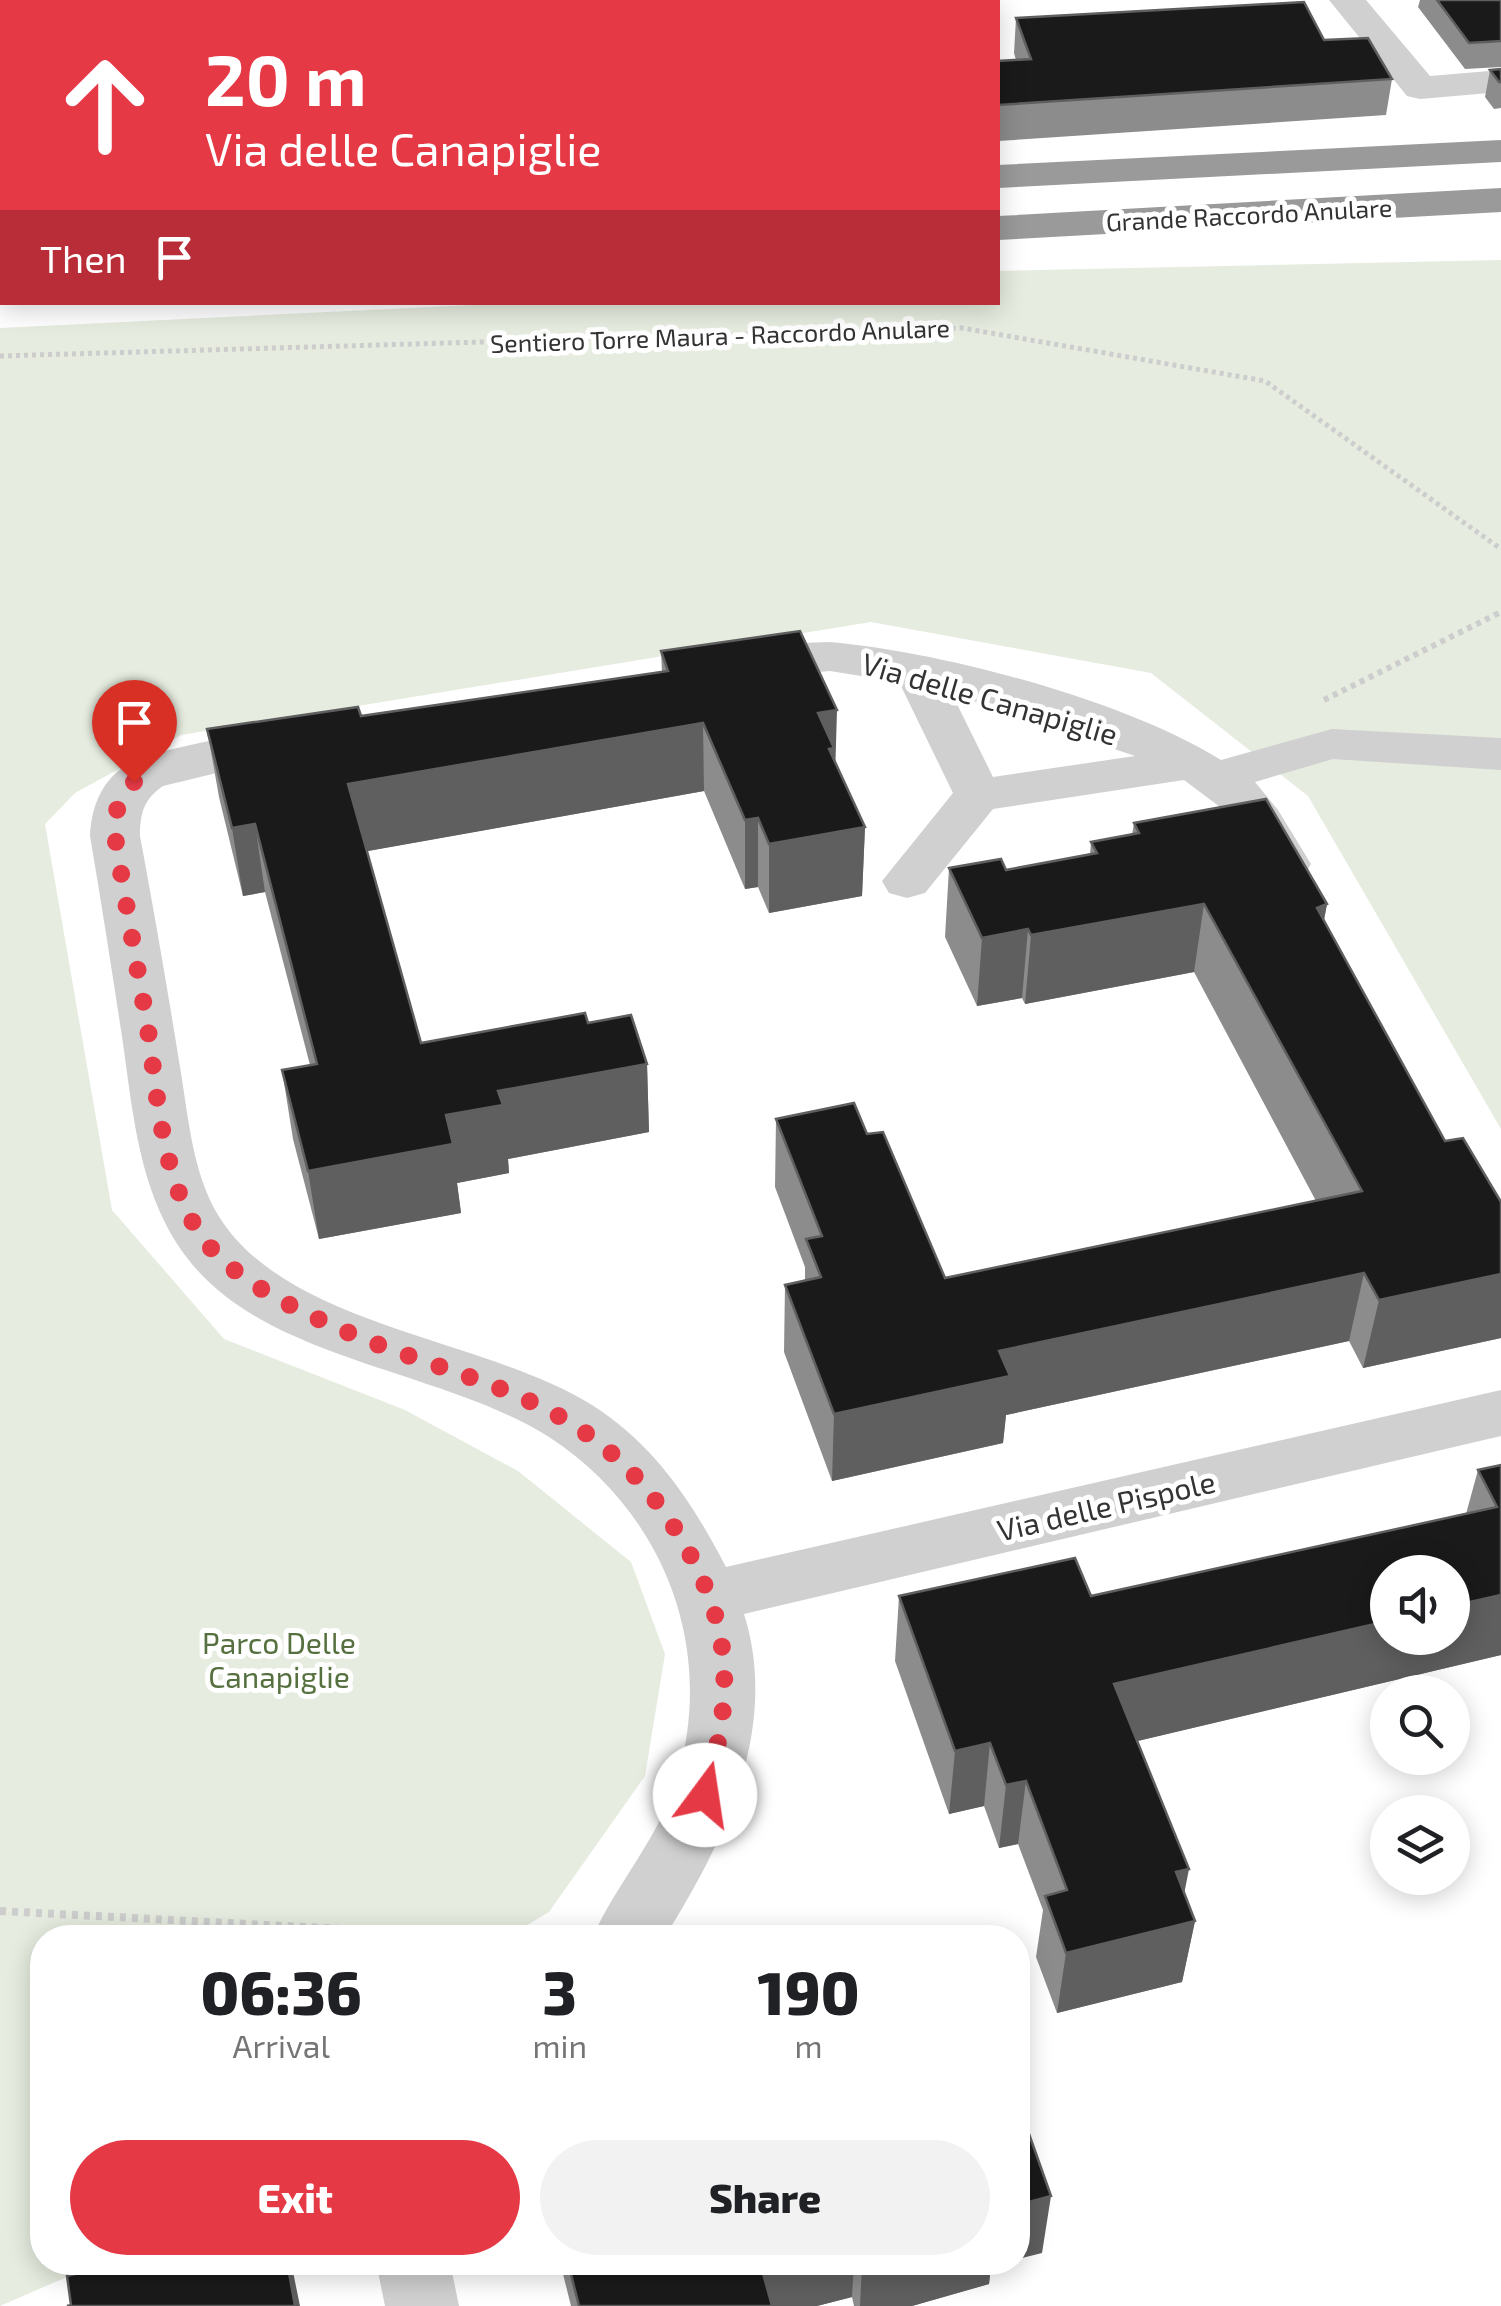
<!DOCTYPE html>
<html lang="en">
<head>
<meta charset="utf-8">
<style>
  body { margin:0; font-family:"Exo 2",sans-serif; background:#f2f2f2; color:#202124; height:100vh; display:flex; flex-direction:column; font-size:38px; white-space:nowrap }
  * { box-sizing:border-box; margin:0 }
  p { font-size:32px; color:#757577 }
  .icon { flex:none; width:55px; height:55px; fill:none; stroke:currentColor; stroke-width:2; stroke-linecap:round; stroke-linejoin:round }
  .map { position:relative; flex:1; overflow:hidden }
  .panel { position:absolute; left:30px; top:1925px; width:1000px; height:350px; display:flex; flex-direction:column; background:#fff; border-radius:40px; box-shadow:0 5px 25px #0003 }
  .panel>* { flex:none }
  .banner { position:absolute; left:0px; top:0px; width:1000px; height:305px; box-shadow:0 5px 25px #0003; background:#e63946; color:#fff; overflow:hidden }
  .fabs { position:absolute; left:1370px; top:1555px; display:grid; gap:20px }
  .fabs a { display:grid; place-items:center; width:100px; height:100px; border-radius:50%; background:#fff; box-shadow:0 5px 25px #0003; font-size:50px }
  .pin { position:absolute; display:grid; place-items:center; width:85px; height:85px; color:#fff; margin:-102px -42px; border-radius:50% 50% 50% 0; rotate:-45deg; box-shadow:0 0 10px #0007 }
  .pin .icon { rotate:45deg }
  .me { position:absolute; width:110px; margin:-55px; rotate:14deg; stroke-linejoin:round; filter:drop-shadow(0 0 8px #0008) }
  .turn { display:flex; align-items:center; gap:35px; height:210px; padding:0 40px; font-size:45px }
  .turn .icon { width:130px; height:130px; stroke-width:2.5 }
  .turn b { display:block; font-size:70px; line-height:85px }
  .then { display:flex; align-items:center; height:95px; padding:0 40px; background:#0003; gap:20px; font-size:38px }
  .eta { display:flex; justify-content:space-evenly; align-items:center; height:170px; text-align:center }
  .eta b { font-size:60px; font-weight:800; line-height:70px }
  .action { display:flex; gap:20px; margin-top:auto; padding:20px 40px }
  .action a { flex:1; height:115px; border-radius:60px; background:#e63946; color:#fff; font-size:40px; font-weight:800; line-height:115px; text-align:center }
  .action a+a { background:#f2f2f2; color:#202124 }
  .map>svg:first-child { display:block }
</style>
</head>
<body>
<div class="map">
<svg width="1501" height="2306" viewBox="0 0 1501 2306">
  <rect width="100%" height="100%" fill="#fff"/>
  <path fill="#e6ecdf" d="M1501,260v869l-193,-333 -157,-123 -280,-51 -690,113 -106,58 -30,31 67,386 112,129 181,71 113,61 113,91 34,92 -20,122 -96,136 -42,25 -465,1v324l57,1 -99,43v-1978l513,-25 485,-1v-31z"/>
  <g fill="none" stroke-linecap="round" stroke-linejoin="round">
    <path stroke="#cdcdcd" stroke-width="5" stroke-dasharray="4 4" stroke-linecap="butt" d="M0,356l962,-28 303,53 236,168"/>
    <path stroke="#cdcdcd" stroke-width="6" stroke-dasharray="5 5" stroke-linecap="butt" d="M1324,700l177,-88"/>
    <path stroke="#cdcdcd" stroke-width="8" stroke-dasharray="6 6" stroke-linecap="butt" d="M0,1911l514,27"/>
    <path fill="#d0d0d0" fill-rule="evenodd" d="M1329,0h37l64,76 71,-6v22l-81,7 -13,-3z
      M830,642c113,10 294,58 391,118l111,-31 169,9v32l-168,-11 -78,23 23,28 33,54 -7,12 -18,5 -18,-5 -40,-63 -44,-33 -191,29 -68,84 -18,5 -18,-5 -7,-12 71,-88 -54,-111 -69,-11 -94,8 -17,-5 -6,-10 6,-10 57,-10zM952,694l183,62 -142,21z
      M287,726l17,4 7,11 -7,11 -141,34c-19,13 -23,27 -23,50 14,75 27,150 39,225 9,50 12,109 39,154 68,112 268,123 374,190 63,40 100,97 134,162l775,-177v46l-757,178c36,114 -20,229 -80,324h-72c24,-53 64,-97 83,-153 43,-132 -9,-272 -126,-348 -40,-25 -86,-41 -131,-56 -79,-27 -177,-53 -230,-122 -51,-66 -55,-151 -67,-229 -10,-65 -20,-130 -31,-194 1,-26 10,-52 32,-68 25,-19 129,-34 165,-42z
      M376,2262h74l9,44h-74z"/>
    <path fill="#9a9a9a" fill-rule="evenodd" d="M1501,140v22l-503,26v-23z
      M1501,188v24l-503,28v-24z
      M0,215h2v24h-2z
      M0,265h2v24h-2z"/>
  </g>
  <path fill="#8c8c8c" d="M0,0h358l1,2h-357v32h-2z
    M1420,0h81v67l-36,2 -47,-62z
    M1016,18l308,22 68,39 -6,36 -388,26v-80l18,-1 -2,-7z
    M1501,69v39l-7,1 -9,-12 5,-27z
    M661,651l174,113 30,63 -3,69 -93,17 -11,-26 -13,2 -41,-98 -337,60 54,192 167,-20 59,41 2,68 -141,27 1,14 -52,10 4,30 -142,26 -26,-100 -11,-69 28,-5 -45,-173 -22,4 -24,-99 -12,-68 154,-13 301,-44z
    M1134,823l193,81 -3,16 121,221 56,61v136l-138,30 -14,-27 -343,74 -3,28 -171,38 -48,-129 1,-67 20,-5v-13l-30,-80 1,-68 91,15 78,144 371,-77 -122,-229 -169,32 -3,-6 -45,8 -32,-69 4,-69 57,2 84,-15 1,-13 41,-7z
    M1501,1465v190l-364,86 47,152 11,28 -13,61 -125,31 -21,-56 7,-47 -25,-66 -19,4 -15,-42 -35,8 -54,-153 4,-65h192l375,-82 12,-44z
    M560,2262h445l-14,4 -2,18 -77,22h-58l-2,-9 -35,9h-246z"/>
  <path fill="#5f5f5f" d="M701,0h144l-13,2h-131z
    M837,710l-2,68 -17,-65z
    M703,723l1,68 -347,62 -9,-69z
    M758,818v69l-13,2v-69z
    M255,824l10,68 -22,4 -11,-68z
    M865,827l-3,69 -93,17v-69z
    M1204,904l-10,68 -169,32 6,-69z
    M1327,904l-13,68 3,-64z
    M1028,929l-6,69 -45,8 5,-68z
    M647,1064l2,68 -141,27 1,14 -52,10 4,30 -142,26 -11,-68 138,-56 52,-24z
    M1364,1273l-15,68 -343,74 -3,28 -171,38 2,-67 165,-63z
    M1501,1274v64l-138,30 16,-68z
    M1501,1595v60l-397,94 10,-65 274,-63v17h64v-32z
    M990,1743l-6,63 -35,8 6,-63z
    M1026,1781l-8,63 -19,4 7,-63z
    M1189,1869l-11,56 17,-4 -13,61 -125,31 9,-60 110,-81z
    M1051,2196l-9,57 -24,6v-54z
    M287,2262h4l9,44h-5z
    M774,2262h80l-2,35 -35,9h-56v-40z
    M875,2262h130l-14,4 -2,18 -77,22h-52l2,-40z"/>
  <path fill="#1a1a1a" stroke="#5f5f5f" stroke-width="2.5" d="M465,0h238v2h-238z
    M1437,0h64v41l-32,2z
    M1304,2l20,38 44,-2 24,41 -394,26v-44l33,-2 -15,-41z
    M1501,69v13h-2l-9,-12z
    M800,631l37,79 -19,3 16,35 -5,1 36,78 -96,17 -11,-26 -13,2 -42,-97 -355,61 73,259 164,-30 3,10 43,-8 16,49 -149,27 5,14 -57,10 7,29 -145,27 -26,-101 35,-6 -62,-240 -23,4 -25,-99 151,-22 3,9 307,-45 -7,-20z
    M1266,799l61,105 -10,4 128,233 18,-3 38,64v72l-122,26 -15,-27 -365,78 11,25 -176,38 -49,-129 36,-8 -15,-38 16,-3 -46,-117 78,-16 13,31 16,-2 62,146 417,-87 -158,-287 -173,31 -3,-6 -46,9 -33,-70 52,-9 5,11 91,-17 -6,-11 48,-9 -5,-10z
    M1501,1465v130l-49,11v-34h-64v49l-274,63 75,185 -13,3 19,49 -129,32 -21,-57 22,-6 -41,-109 -20,4 -16,-42 -35,8 -56,-155 176,-38 16,38 406,-89 -19,-37z
    M1018,2103l33,93 -33,9z
    M120,2262h167l8,44h-228l4,-1 -4,-29z
    M568,2262h206l-13,4 11,40h-193z"/>
  <g fill="none" stroke-linecap="round" stroke-linejoin="round">
    <path stroke="#e63946" stroke-width="18" stroke-dasharray="0 32.4" d="M134,782l-17,28 -2,26c10,62 21,125 32,187 11,71 14,167 63,224 26,30 65,51 100,68 154,76 281,65 376,232 49,87 46,154 19,248"/>
  </g>
  <g text-anchor="middle" dominant-baseline="central" stroke-width="10" stroke-linejoin="round" paint-order="stroke">
    <g font-size="25" fill="#333" stroke="#fff">
      <text transform="translate(1249 214) rotate(-3)">Grande Raccordo Anulare</text>
      <text transform="translate(720 335) rotate(-2)">Sentiero Torre Maura - Raccordo Anulare</text>
    </g>
    <g font-size="30" fill="#333" stroke="#fff">
      <text transform="translate(990 698) rotate(16)">Via delle Canapiglie</text>
      <text transform="translate(1106 1505) rotate(-13)">Via delle Pispole</text>
    </g>
    <g font-size="30" fill="#56703f" stroke="#fff">
      <text x="279" y="1642">Parco Delle<tspan x="279" dy="34">Canapiglie</tspan></text>
    </g>
  </g>
</svg>
<div class="fabs">
<a><svg class="icon" aria-label="sound" viewBox="0 0 24 24"><path d="M4 9h4l5-4v14l-5-4H4zM17 9q2 3 0 6"/></svg></a>
<a><svg class="icon" aria-label="search" viewBox="0 0 24 24"><circle cx="10" cy="10" r="6"/><path d="M15 15l6 6"/></svg></a>
<a><svg class="icon" aria-label="layers" viewBox="0 0 24 24"><path d="M12 4l9 5-9 5-9-5zM3 14l9 5 9-5"/></svg></a>
</div>
<div class="pin" style="left:134px;top:782px;background:#d93025"><svg class="icon" aria-label="arrive" viewBox="0 0 24 24"><path d="M6 21V4h12l-3 4 3 4H6"/></svg></div>
<svg class="me" style="left:705px;top:1795px" viewBox="-20 -20 40 40"><circle r="19" fill="#fff"/><path d="M0-13L10 11 0 6-10 11z" fill="#e63946"/></svg>
<div class="banner">
<div class="turn"><svg class="icon" aria-label="ahead" viewBox="0 0 24 24"><path d="M12 20V5M6 11l6-6 6 6"/></svg><div><b>20 m</b>Via delle Canapiglie</div></div>
<div class="then">Then<svg class="icon" aria-label="arrive" viewBox="0 0 24 24"><path d="M6 21V4h12l-3 4 3 4H6"/></svg></div>
</div>
<section class="panel">
<div class="eta">
<div><b>06:36</b><p>Arrival</p></div>
<div><b>3</b><p>min</p></div>
<div><b>190</b><p>m</p></div>
</div>
<div class="action"><a>Exit</a><a>Share</a></div>
</section>
</div>
</body>
</html>
